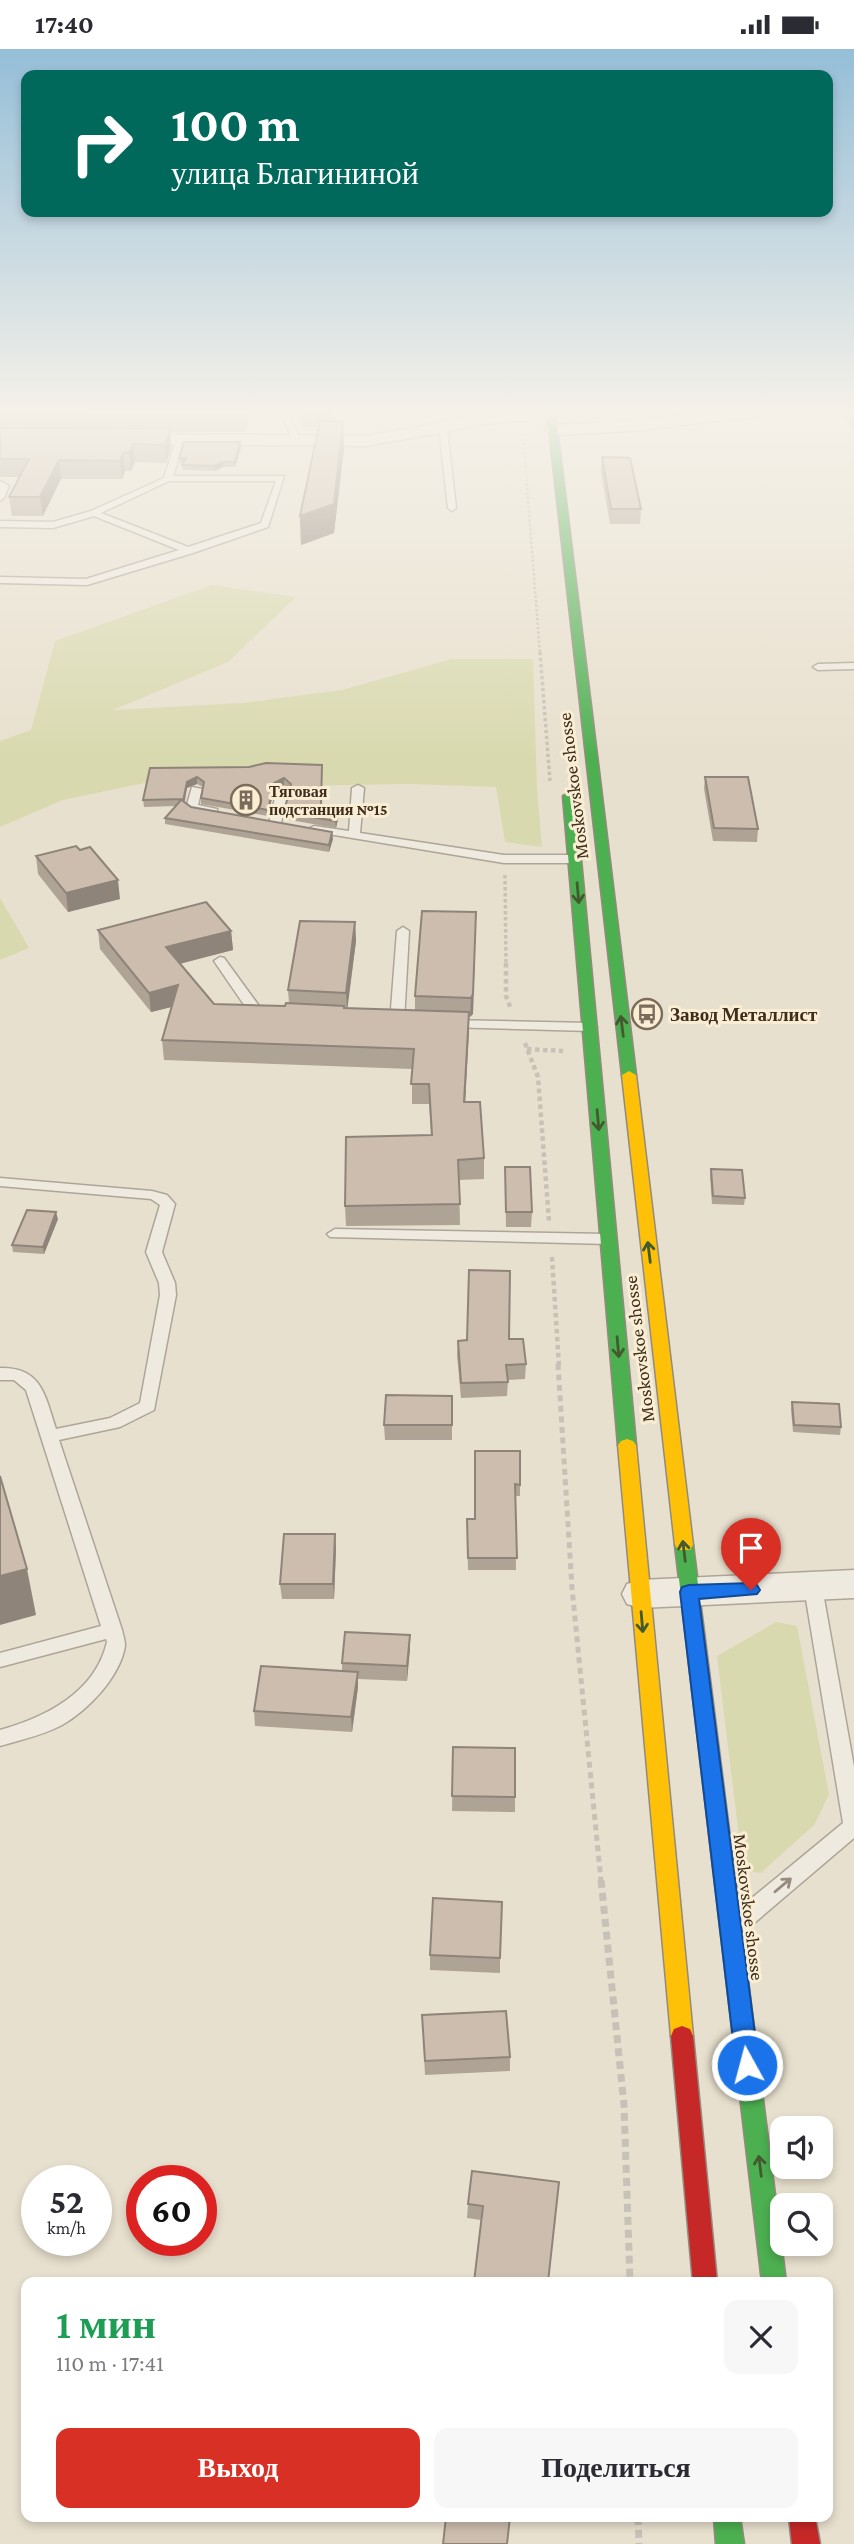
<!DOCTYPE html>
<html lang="ru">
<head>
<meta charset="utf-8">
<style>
  body { margin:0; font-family:"Crimson Pro",serif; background:#f7f7f7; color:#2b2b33; height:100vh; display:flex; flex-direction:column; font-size:26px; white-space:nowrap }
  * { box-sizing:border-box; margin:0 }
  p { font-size:23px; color:#7c7c81 }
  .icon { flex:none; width:38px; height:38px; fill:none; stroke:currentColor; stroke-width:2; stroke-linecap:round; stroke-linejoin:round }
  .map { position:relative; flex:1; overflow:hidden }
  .side { position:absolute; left:21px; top:2228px; width:812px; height:245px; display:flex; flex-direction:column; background:#fff; border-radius:14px; box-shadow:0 4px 10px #0003 }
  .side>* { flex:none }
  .hud { position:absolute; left:21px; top:21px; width:812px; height:147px; border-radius:14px; box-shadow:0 4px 10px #0003; background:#00695c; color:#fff; overflow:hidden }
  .tools { position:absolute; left:770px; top:2067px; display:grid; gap:14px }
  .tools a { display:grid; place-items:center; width:63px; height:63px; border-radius:14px; background:#fff; box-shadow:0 4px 10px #0003; font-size:35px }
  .speed { position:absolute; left:21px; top:2116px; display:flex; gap:14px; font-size:35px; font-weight:700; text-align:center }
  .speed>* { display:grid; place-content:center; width:91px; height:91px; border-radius:50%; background:#fff; box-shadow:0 4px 10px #0003; line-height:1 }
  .speed small { font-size:18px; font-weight:400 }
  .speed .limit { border:10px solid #d22; background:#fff; color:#111 }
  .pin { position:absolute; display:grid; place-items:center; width:60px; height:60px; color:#fff; margin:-72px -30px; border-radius:50% 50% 50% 0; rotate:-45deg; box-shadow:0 0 7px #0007 }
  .pin .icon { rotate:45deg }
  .me { position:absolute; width:77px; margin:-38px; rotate:353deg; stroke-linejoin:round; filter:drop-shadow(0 0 5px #0008) }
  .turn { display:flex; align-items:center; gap:24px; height:147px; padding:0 35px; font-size:32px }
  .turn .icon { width:91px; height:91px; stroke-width:2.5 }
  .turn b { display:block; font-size:49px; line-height:60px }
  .round { display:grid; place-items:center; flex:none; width:74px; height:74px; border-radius:14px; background:#f7f7f7 }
  .headline { display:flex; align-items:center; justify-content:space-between; height:119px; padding:0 35px }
  h1 { font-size:42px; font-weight:600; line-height:52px; color:#1e9e55 }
  .primary-button { display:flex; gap:14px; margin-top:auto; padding:14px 35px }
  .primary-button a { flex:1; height:80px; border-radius:14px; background:#d93025; color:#fff; font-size:28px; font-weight:600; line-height:80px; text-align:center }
  .primary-button a+a { background:#f7f7f7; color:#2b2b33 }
  .status { display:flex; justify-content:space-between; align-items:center; height:49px; padding:0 35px; background:#fff; direction:ltr }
  .status svg { height:19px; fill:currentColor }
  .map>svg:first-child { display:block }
</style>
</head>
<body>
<div class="status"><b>17:40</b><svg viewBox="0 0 49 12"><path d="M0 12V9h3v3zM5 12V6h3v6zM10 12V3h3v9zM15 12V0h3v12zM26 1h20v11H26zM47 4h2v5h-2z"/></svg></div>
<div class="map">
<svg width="854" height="2495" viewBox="0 0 854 2495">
  <rect width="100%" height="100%" fill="#e8e0ce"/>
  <path fill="#d9d9af" d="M212,536l84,12 -68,65 -115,48 130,-7 99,-13 110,-31h81l4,130 5,58 -37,-5 -9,-55 -85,-3 -181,3 -14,-19 -153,32 -63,27v-86l31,-11 24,-89z
    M0,849l29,50 -29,12z
    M776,1573l21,4 32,168 -14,30 -54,49 -18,-3 -26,-214z"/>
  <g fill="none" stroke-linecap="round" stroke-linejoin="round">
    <g stroke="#ada597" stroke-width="3">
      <path id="lane" d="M225,362h63l13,30 -7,2 -13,-30h-52z
        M589,362h8l19,17 -7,2z
        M443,377l4,2 9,80 -4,3 -4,-3 -9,-80z
        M180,389l4,2 -11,36h111l-16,51 -75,26 -106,32 -87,-2v-6l86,2 93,-29 -85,-34 -41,12 -53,-1v-6l53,1 38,-11 73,-33 12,-38zM169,432h107l-15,42 -73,24 -87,-34z
        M0,432l9,5 -5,12 -4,3z
        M854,614v6l-36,1 -5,-3 5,-3z
        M358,736l6,3 -4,45 144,22h71l6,4 -6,4h-71l-194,-32 -2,-2 6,-3 35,5 3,-43z
        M192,738l10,2 -4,16 19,4v4l-29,-3 -2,-2z
        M283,738l6,3 -8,33 -10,2 -2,-2 8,-33z
        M403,878l6,4 -5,91 -7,4 -7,-4 7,-91z
        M220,908l4,1 35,48 16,4v6l-26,-4 -35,-51z
        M449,971l141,3 7,4 -7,4 -146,-4 -2,-3z
        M0,1129l152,13 15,4 8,9 -13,48 13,31 1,12 -22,115 -34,17 -61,13 63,190c1,5 3,10 3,16 -5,31 -37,64 -63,79 -19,10 -41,15 -62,21v-16c46,-13 95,-37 107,-88l-1,-3 -106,28v-14l101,-27 -75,-236 -12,-10h-14v-12c42,-1 45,28 56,61l54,-11 30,-15 20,-108 -1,-12 -13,-31 14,-47 -9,-6 -151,-13z
        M335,1180l273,5 8,5 -8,5 -278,-7 -3,-3z
        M813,1531l7,2 2,5 32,180v71l-108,92 -8,2 -8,-2 -3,-7 3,-7 113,-93 -39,-236 2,-5z"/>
    </g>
    <g stroke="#ada597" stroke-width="3">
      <path id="street" d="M557,362l3,3 -3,3 -5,2 -60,4 -125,23 -239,-2 -8,-5 8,-5 239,2 125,-23z
        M722,362h45l-8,5 -126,15 -80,4 -8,-5 8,-5 80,-4z
        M854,1521v28l-214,10 -13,-4 -5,-10 5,-10 13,-4z"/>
    </g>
    <g stroke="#938a7e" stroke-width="3">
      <path id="fast" d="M547,362h8l81,664 -7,4 -7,-4z
        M569,744l6,3 61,649 -3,4h-12l-3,-4 -55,-649z
        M684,1489l6,2 3,5 93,737h-24l-87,-737 3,-5z
        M714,2468h26l4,27h-28z"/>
    </g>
    <g stroke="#938a7e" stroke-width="3">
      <path id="slow" d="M629,1022l7,4 57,470 -3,5h-12l-3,-5 -53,-470z
        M627,1390l6,2 3,4 57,591 -3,7 -8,3 -8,-3 -3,-7 -53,-591 3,-4z"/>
    </g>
    <g stroke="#938a7e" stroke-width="3">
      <path id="jam" d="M682,1977l8,3 3,7 24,246h-24l-22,-246 3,-7z
        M789,2468h26l5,27h-28z"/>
    </g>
    <path stroke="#c8c1b7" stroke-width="2.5" stroke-dasharray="2.5 2" stroke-linecap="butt" d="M385,366l15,-4
      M355,374l7,-12
      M523,385l17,220"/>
    <path stroke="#c8c1b7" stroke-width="3.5" stroke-dasharray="3.5 2.5" stroke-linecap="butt" d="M540,603l10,129
      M505,826l1,90"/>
    <path stroke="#c8c1b7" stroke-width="4.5" stroke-dasharray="4.5 3.5" stroke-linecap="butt" d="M506,914v33l5,13
      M525,994l13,34 11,144
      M527,1000l36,2
      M552,1208l7,109"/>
    <path stroke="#c8c1b7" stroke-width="5" stroke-dasharray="6 4.5" stroke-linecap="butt" d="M558,1315l14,224 29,293"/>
    <path stroke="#c8c1b7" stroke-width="7" stroke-dasharray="8 5" stroke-linecap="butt" d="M601,1831l23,225 6,177
      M638,2468l1,27"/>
    <use href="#lane" fill="#efeae0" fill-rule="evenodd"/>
    <use href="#street" fill="#efeae0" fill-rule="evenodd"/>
    <use href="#fast" fill="#4caf50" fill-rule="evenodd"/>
    <use href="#slow" fill="#ffc107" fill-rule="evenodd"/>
    <use href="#jam" fill="#c62828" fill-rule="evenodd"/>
  </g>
  <path fill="#afa396" d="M0,362h248v10l-3,11h-75l1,15 -5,16 -31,-1 -4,9h-6l-3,8h-61l-18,37h-31l-3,-19 11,-20h-20z
    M301,362h32l-2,11 13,26 -10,85 -33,12 -1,-29 19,-89h-17z
    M844,362h10v19l-10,-13z
    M240,393l1,6 -6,19h-12l-8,4 -33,-1 1,-7h-3l-1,-5z
    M602,408l39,52 -1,15h-30l-9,-52z
    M266,714l55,43 18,9 -3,13 -52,-9v-7l6,-23 -6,-4 -10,4 -6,27 -67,-12v-6l2,-11 -6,-3 -10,4 -2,14 6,5 142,32 -4,13 -164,-28v-6l11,-12 -32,1 -1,-7 7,-32 99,-1z
    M705,728l53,52 -1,13 -44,-1 -9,-52z
    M36,807l84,43 -52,13 -30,-38z
    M476,863l-3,102 -4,3 -4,85 19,56v21l-25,1 1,45 -114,1 -1,-20 86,-71 -2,-31h-17v-35l-248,-9 -2,-20 9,-33 -20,5 -51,-63 -2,-19 133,1 2,19 -53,13 34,41 71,2 4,-3 -1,-13 67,-68 1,19 -9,67 68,2v-14z
    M505,1118l27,45 -1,15h-25z
    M711,1120l34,29 -1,7 -32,-1 -2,-28z
    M58,1170l-14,35 -31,-2 -1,-7z
    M509,1290l17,25 -1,15 -17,1 -1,16 -46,2 -4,-43 1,-14z
    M452,1347v44h-67l-1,-15z
    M792,1353l49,25 -1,8 -47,-3 -2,-22z
    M475,1402l45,34v11h-5l1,74h-48l-1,-51h7z
    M335,1485l1,15 -2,50h-52l-2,-15z
    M410,1586l-3,46 -49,-2v8l-6,45 -97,-6 -1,-15 88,-40v-8z
    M453,1698l62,50v15l-63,-1z
    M430,1906l70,3v15l-70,-3z
    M422,1966l88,42v14l-85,4z
    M559,2133l-78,38 -14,-2 1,-14z"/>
  <path fill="#8f847a" d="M245,362h3v10l-3,11 -1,-17z
    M329,362h4l-3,16z
    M343,373l1,26 -10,85 -33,12 -1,-29z
    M170,380l1,18 -5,16 -1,-18z
    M240,393l1,6 -6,19v-5z
    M133,395l2,18 -4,9 -2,-18z
    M123,404l2,18 -3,8 -2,-18z
    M59,411l2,19 -18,37 -3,-19z
    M223,413v5l-8,4 -1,-5z
    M197,728v7l-10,4 -4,19v-6l4,-19z
    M284,729v7l-10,4 -6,27v-6l6,-27z
    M339,760v6l-3,13 -1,-7z
    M332,783l1,7 -4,13v-7z
    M118,831l2,19 -52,13 -2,-19z
    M476,863l-3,102 -3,3 1,-19z
    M355,873l1,19 -9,71 -1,-19z
    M231,882l2,19 -65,17 -2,-20z
    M178,936l2,20 -29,7 -2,-19z
    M469,963v20l-5,91v-21z
    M56,1163l2,7 -14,35 -1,-7z
    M335,1485l1,15 -2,50 -1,-15z
    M27,1520l9,46 -36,10v-49z
    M410,1586v15l-3,31v-15z
    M358,1623v15l-6,45 -1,-15z"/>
  <path fill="#ccbdae" stroke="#8f847a" stroke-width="2" d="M0,362h245l-1,4 -244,-2z
    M845,362h9v11z
    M320,372l23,1 -9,82 -34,12z
    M0,379l170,1 -5,16 -32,-1 -4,9h-6l-3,8 -61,-1 -19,37h-31l20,-38h-29z
    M184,393h56l-5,20h-12l-9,4 -32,-1 4,-7h-7z
    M602,408l28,1 11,51h-30z
    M266,714l56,2 -1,41 18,3 -4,12 -51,-9 7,-28 -7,-6 -10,5 -6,27 -67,-12 3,-16 -7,-5 -10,5 -4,19 8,6 141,25 -3,13 -164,-27 17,-19 -39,1 7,-32 99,-1z
    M705,728h43l10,52 -44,-1z
    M76,797l4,4 10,-3 28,33 -52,13 -30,-37z
    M206,853l25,29 -65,16 48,57 71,2 1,-3 58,3v2l125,4 -5,90h16l4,56 -26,2 2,44 -115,2 1,-69 86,-2 -3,-51h-18l3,-35 -252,-9 16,-55 -29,8 -51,-63z
    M422,862l54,1 -3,82 -2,4 -56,-2z
    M300,872l55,1 -9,71 -58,-3z
    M505,1118h25l2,45h-26z
    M711,1120l31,1 3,28 -32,-2z
    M27,1161l29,2 -13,35 -31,-2z
    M469,1221l41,1 -1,68h14l3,25 -20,1 2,17 -47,1 -3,-42 9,-1z
    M386,1346l66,1v29h-68z
    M792,1353l47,2 2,23 -47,-2z
    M475,1402h45v34l-5,-1 2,74h-49l-1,-39h8z
    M0,1427l27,93 -27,7z
    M284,1485h51l-2,50h-53z
    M345,1583l65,3 -3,31 -65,-3z
    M261,1617l97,6 -7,45 -97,-6z
    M453,1698l62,1v49l-63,-1z
    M433,1849l69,4 -2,56 -70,-3z
    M506,1962l4,46 -85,4 -3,-46z
    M472,2122l87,11 -11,100h-74l9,-76 -15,-2z
    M446,2468h64l-3,27h-64z"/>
  <defs><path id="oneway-shaft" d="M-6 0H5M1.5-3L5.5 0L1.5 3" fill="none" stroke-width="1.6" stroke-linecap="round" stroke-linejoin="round" transform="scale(1.75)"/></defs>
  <g stroke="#435a2f">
    <use href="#oneway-shaft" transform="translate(578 844) rotate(85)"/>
    <use href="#oneway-shaft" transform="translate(622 977) rotate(-97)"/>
    <use href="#oneway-shaft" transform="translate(598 1071) rotate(85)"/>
    <use href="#oneway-shaft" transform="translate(649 1203) rotate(-97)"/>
    <use href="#oneway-shaft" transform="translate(618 1298) rotate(85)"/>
    <use href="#oneway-shaft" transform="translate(684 1502) rotate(-97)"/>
    <use href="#oneway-shaft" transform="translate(642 1573) rotate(85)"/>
    <use href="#oneway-shaft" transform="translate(760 2117) rotate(-97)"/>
  </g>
  <use stroke="#968b7e" href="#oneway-shaft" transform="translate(783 1836) rotate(-40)"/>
  <linearGradient id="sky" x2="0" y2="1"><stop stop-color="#95bed8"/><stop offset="0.51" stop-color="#f5f1e9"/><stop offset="1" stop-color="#f5f1e9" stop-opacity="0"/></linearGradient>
  <rect width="854" height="711" fill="url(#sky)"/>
  <path fill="#1a73e8" stroke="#114b97" stroke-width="2" d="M751,1534l6,2 3,5 -3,4 -58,5 60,466 -3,7 -9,4 -8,-4 -3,-7 -56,-473 2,-5 7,-2z"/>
  <defs>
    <g id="building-ring" transform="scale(1.575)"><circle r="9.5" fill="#f9eed3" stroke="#7a6b5b" stroke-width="1.5"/><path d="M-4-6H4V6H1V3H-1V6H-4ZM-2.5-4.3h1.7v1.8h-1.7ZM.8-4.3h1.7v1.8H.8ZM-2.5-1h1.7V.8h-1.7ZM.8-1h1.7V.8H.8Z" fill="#7a6b5b"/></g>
    <g id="bus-ring" transform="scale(1.575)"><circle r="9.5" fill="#f9eed3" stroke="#7a6b5b" stroke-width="1.5"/><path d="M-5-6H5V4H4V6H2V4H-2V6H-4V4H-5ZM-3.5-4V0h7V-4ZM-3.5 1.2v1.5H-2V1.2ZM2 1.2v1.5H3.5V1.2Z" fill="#7a6b5b"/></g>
  </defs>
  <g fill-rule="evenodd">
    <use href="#building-ring" x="246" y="751"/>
    <use href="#bus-ring" x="647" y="965"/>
  </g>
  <g text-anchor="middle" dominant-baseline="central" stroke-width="6" stroke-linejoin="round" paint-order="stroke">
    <g font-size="16" font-weight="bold" fill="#3e2c1d" stroke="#f9eed3" text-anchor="start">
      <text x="269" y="742">Тяговая<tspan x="269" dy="18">подстанция №15</tspan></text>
    </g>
    <g font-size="19" fill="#3e2c1d" stroke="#f9eed3">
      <text transform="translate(573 737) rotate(-97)">Moskovskoe shosse</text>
      <text transform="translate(639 1300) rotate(-97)">Moskovskoe shosse</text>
      <text transform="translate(749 1858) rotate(83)">Moskovskoe shosse</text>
    </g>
    <g font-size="19" font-weight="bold" fill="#3e2c1d" stroke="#f9eed3" text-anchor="start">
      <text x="670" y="965">Завод Металлист</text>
    </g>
  </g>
</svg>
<div class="tools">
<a><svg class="icon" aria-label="sound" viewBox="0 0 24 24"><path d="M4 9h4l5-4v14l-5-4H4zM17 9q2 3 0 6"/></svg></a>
<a><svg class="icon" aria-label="search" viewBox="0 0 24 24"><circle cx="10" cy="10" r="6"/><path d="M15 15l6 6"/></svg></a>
</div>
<div class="speed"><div>52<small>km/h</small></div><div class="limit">60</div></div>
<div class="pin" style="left:751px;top:1541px;background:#d93025"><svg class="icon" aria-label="arrive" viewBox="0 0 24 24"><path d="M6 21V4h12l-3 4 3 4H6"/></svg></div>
<svg class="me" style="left:747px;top:2016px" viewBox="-20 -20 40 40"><circle r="17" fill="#1a73e8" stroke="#fff" stroke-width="3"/><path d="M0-11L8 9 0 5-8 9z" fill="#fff"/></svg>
<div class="hud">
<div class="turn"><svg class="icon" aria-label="right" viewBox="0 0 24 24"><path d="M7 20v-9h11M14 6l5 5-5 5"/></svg><div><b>100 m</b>улица Благининой</div></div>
</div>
<section class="side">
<div class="headline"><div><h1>1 мин</h1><p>110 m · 17:41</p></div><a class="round"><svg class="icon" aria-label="close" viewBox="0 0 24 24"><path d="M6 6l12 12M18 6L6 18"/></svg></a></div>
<div class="primary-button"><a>Выход</a><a>Поделиться</a></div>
</section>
</div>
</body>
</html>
